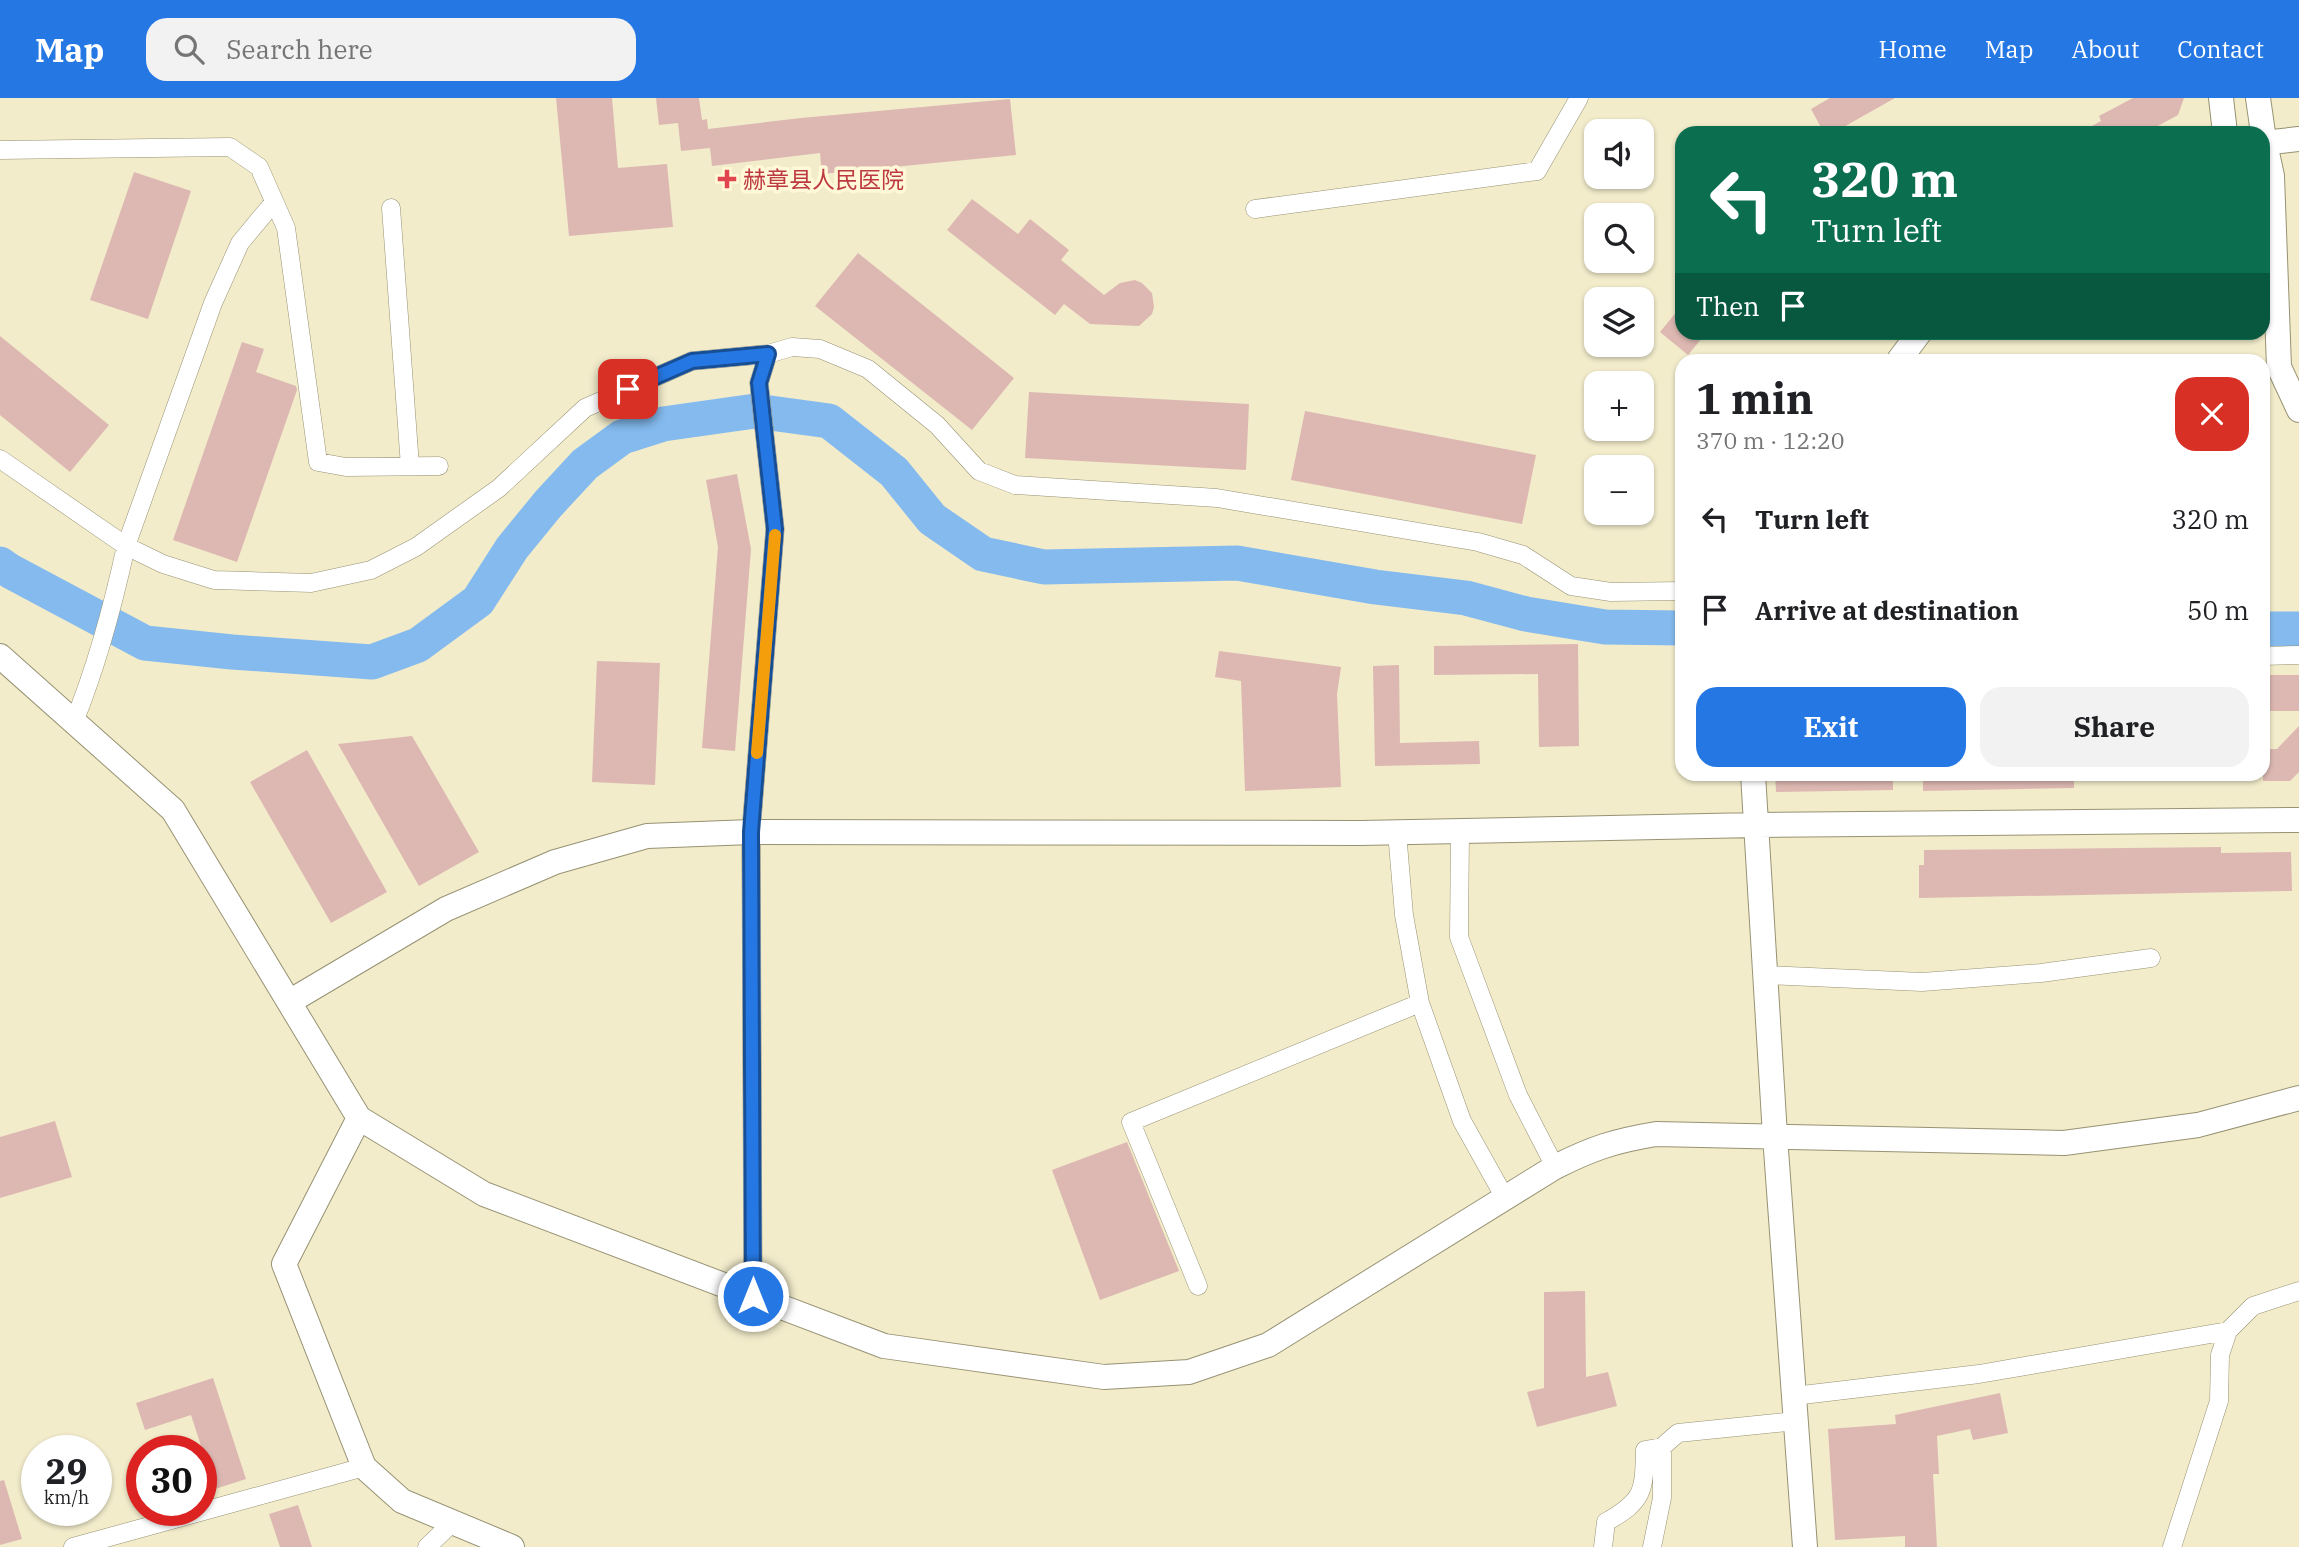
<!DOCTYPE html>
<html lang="en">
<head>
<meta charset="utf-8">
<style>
  body { margin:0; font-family:"IBM Plex Serif","Noto Sans SC",serif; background:#f2f2f2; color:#202124; height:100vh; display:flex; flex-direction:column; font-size:26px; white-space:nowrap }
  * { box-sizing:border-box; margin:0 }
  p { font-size:23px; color:#757577 }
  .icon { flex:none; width:38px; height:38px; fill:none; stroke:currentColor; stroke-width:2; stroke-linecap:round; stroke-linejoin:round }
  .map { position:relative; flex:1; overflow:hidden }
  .sheet { position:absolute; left:1675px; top:256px; width:595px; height:427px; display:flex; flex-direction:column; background:#fff; border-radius:21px; box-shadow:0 2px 5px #0004 }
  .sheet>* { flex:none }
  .top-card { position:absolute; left:1675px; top:28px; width:595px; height:214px; border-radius:21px; box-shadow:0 2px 5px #0004; background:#0b6e4f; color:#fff; overflow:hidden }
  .tools { position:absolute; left:1584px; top:21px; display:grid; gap:14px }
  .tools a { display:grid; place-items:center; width:70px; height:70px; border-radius:14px; background:#fff; box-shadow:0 2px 5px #0004; font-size:35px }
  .speed { position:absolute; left:21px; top:1337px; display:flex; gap:14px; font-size:35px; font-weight:700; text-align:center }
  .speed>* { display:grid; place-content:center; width:91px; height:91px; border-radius:50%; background:#fff; box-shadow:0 2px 5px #0004; line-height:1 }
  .speed small { font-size:18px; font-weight:400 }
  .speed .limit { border:10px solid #d22; background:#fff; color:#111 }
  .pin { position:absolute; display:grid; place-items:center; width:60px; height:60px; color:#fff; margin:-30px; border-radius:14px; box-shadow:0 4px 10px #0006 }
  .me { position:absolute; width:77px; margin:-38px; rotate:0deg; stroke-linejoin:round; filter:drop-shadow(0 0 5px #0008) }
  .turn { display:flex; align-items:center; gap:24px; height:147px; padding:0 21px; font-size:32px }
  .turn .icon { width:91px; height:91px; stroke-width:2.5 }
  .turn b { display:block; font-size:49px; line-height:60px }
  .then { display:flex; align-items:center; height:66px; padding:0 21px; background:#0003; gap:14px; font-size:26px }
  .round { display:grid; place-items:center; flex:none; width:74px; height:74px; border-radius:21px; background:#f2f2f2 }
  .summary { display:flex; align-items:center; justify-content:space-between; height:119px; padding:0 21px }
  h1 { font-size:42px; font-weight:800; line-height:52px }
  .primary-button { display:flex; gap:14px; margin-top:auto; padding:14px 21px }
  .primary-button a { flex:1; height:80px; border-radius:21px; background:#2578e3; color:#fff; font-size:28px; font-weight:800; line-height:80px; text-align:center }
  .primary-button a+a { background:#f2f2f2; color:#202124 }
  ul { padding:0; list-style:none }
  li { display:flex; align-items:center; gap:21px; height:91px; padding:0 21px }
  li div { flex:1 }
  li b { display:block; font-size:26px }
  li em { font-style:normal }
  header { display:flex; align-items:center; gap:42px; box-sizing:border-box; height:98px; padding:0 35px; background:#2578e3; color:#fff }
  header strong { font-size:33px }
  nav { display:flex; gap:38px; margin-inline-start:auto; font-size:24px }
  .search { width:490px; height:63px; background:#f2f2f2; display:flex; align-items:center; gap:18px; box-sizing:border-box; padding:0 24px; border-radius:21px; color:#757577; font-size:26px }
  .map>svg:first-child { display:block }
</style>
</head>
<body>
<header>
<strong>Map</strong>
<div class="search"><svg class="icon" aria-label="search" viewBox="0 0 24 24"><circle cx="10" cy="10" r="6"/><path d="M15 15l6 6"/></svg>Search here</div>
<nav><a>Home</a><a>Map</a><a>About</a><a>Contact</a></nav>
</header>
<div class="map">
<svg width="2299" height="1449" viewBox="0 0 2299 1449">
  <rect width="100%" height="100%" fill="#f2eccb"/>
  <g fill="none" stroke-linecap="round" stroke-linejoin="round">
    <path stroke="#84baee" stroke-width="35" d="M0,466l10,7 135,72 87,9 140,10 46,-17 60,-44 34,-53 36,-44 37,-40 37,-27 41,-13 92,-13 74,10 65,51 38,47 51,35 61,13 193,-4 138,24 91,11 60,16 79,13 77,1
      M2263,531h36"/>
  </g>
  <path fill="#ddb8b2" d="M556,0h56l6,70 49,-4 6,63 -104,9z
    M656,0h43l3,22 5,-1 1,10 93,-11 209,-19 6,56 -194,19 -2,-21 -108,13 -2,-18 -29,3 -3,-28 -19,2z
    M1830,0h65l-62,35h-9l-13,-24z
    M2133,0h51l-6,17 -33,18h-66l22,-12 -2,-5z
    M134,74l57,19 -43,128 -58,-19z
    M972,101l46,35 12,-15 39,31 -8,10 43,35 16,-12 15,-3 7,3 10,10 2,14 -2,7 -13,12 -49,-2 -26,-20 -9,11 -108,-85z
    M858,155l156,125 -42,52 -157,-124z
    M1682,207v27h25l-19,23 -28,-23z
    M0,238l109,89 -39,47 -70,-57z
    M242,244l22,7 -8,23 40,14 1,4 -60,172 -64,-22z
    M1029,294l220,12 -3,66 -221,-12z
    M1305,313l231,44 -14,69 -231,-44z
    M737,376l14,75 -16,202 -33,-3 16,-201 -12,-67z
    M1578,546l1,102 -40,1 -1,-73 -104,1v-29z
    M1219,553l122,16 -4,27 4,93 -96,4 -4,-110 -26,-4z
    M597,563l63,2 -5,122 -63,-3z
    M1399,567l1,78 79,-2 1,23 -105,2 -2,-100z
    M2263,577h36v36h-36z
    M2299,628v46l-9,9h-27v-32h14z
    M412,638l67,116 -60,34 -81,-142z
    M307,652l80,142 -56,31 -81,-141z
    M1775,676h118v16l-117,2z
    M1923,676h151v14l-151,3z
    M2221,749v6l70,-1 1,39 -373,7v-33h5v-15z
    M55,1023l17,56 -72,21v-61z
    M1127,1044l52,129 -79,29 -48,-130z
    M1585,1193l1,86 22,-5 9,34 -80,21 -10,-35 17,-4v-96z
    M213,1280l33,101 -31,10 -24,-74 -46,15 -9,-27z
    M2000,1295l8,40 -35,7 -3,-11 -33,7 2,38h-6l4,73h-32v-11l-70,4 -7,-111 68,-5 -1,-9z
    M4,1382l18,59 -22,6v-64z
    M298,1407l14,42h-32l-11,-33z"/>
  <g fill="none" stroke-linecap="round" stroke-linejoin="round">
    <g stroke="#979273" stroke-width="19">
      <path id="street" d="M0,52l230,-3 29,20 27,61 32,234 28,5 93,-1
        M391,110l19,258
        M1255,111l282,-38 42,-73
        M0,361l126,87 37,18 51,16 97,3 60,-13 45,-23 83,-59 86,-80 107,-47 76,-7
        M2263,558l36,-1
        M74,624c23,-57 39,-116 52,-176l87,-243 27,-60 34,-41
        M1460,733l-1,106 59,158 37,72
        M1397,734l7,83 16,88 42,118 43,77
        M1765,877l157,7 119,-9 110,-15
        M1198,1188l-67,-164 289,-119
        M753,1198l-2,-464 24,-303 -16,-146 9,-29 24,-7 28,2 48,20 69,56 42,46 36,14 202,13 261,44 45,13 48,31 40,6 71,-1
        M1794,1298l185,-22 249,-43
        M73,1449l291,-80
        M427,1449l26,-25
        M1603,1449l3,-25c38,-21 38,-31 39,-72l17,-3
        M1652,1449l10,-49v-51l16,-14 118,-12
        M2172,1449l47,-146 1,-46 8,-24 25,-25 46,-15"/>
    </g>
    <g stroke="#979273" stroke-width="26">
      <path id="secondary" d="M2221,0l4,35
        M2258,0l5,35
        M2263,36l9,42 7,191 20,43
        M2263,45l36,-4
        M1899,262l21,-28
        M0,558l173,154 186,308 125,76 400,152 220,31 85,-5 79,-27 287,-178c38,-19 59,-26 101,-33l408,9 134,-18 101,-27
        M1753,676l22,362 30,411
        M289,904l157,-93 109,-47 92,-26 104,-4 609,1 396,-8 543,-5
        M359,1020l-75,146 80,203 38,34 110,46"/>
    </g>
    <use href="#street" stroke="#fff" stroke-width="18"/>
    <use href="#secondary" stroke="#fff" stroke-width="24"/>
  </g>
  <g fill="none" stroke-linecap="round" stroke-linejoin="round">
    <g stroke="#184e94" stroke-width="18">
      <path id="route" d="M628,291l64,-28 76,-7 -9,29 16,146 -24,303 2,464"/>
    </g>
    <use href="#route" stroke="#2578e3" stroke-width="12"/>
    <path stroke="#f59e0b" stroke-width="12" d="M757,655l18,-218"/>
  </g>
  <path fill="#e0444e" stroke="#fff9d8" stroke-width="2.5" d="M723.5 70.5h7v7h7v7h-7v7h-7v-7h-7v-7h7z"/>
  <g text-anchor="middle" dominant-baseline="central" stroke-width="7" stroke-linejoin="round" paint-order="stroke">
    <g font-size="23" fill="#be3a42" stroke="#fff9d8" text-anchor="start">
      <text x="743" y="81">赫章县人民医院</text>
    </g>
  </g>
</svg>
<div class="tools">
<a><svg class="icon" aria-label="sound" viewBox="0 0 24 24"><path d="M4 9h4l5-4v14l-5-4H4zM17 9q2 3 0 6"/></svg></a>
<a><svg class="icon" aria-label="search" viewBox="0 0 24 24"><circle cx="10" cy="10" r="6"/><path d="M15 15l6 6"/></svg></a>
<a><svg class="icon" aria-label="layers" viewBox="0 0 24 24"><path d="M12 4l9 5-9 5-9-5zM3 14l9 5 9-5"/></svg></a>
<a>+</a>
<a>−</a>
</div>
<div class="speed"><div>29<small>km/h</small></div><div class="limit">30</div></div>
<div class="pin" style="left:628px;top:291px;background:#d93025"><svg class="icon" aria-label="arrive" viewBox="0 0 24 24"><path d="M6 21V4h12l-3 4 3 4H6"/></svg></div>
<svg class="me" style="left:753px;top:1198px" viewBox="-20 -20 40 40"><circle r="17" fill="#2578e3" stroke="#fff" stroke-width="3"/><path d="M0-11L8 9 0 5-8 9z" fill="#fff"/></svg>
<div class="top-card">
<div class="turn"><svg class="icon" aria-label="left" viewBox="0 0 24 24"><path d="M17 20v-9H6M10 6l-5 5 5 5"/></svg><div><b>320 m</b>Turn left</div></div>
<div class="then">Then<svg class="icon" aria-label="arrive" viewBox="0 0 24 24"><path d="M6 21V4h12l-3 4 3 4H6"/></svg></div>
</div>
<section class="sheet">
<div class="summary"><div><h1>1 min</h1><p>370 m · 12:20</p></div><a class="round" style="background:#d93025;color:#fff"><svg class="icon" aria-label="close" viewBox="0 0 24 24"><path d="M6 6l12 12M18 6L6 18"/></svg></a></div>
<ul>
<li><svg class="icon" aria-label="left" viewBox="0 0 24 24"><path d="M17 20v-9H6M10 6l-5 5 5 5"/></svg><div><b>Turn left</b></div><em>320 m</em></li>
<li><svg class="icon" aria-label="arrive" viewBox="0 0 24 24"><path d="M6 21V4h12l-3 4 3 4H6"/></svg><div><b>Arrive at destination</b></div><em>50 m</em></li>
</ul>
<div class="primary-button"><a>Exit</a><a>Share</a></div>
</section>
</div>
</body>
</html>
